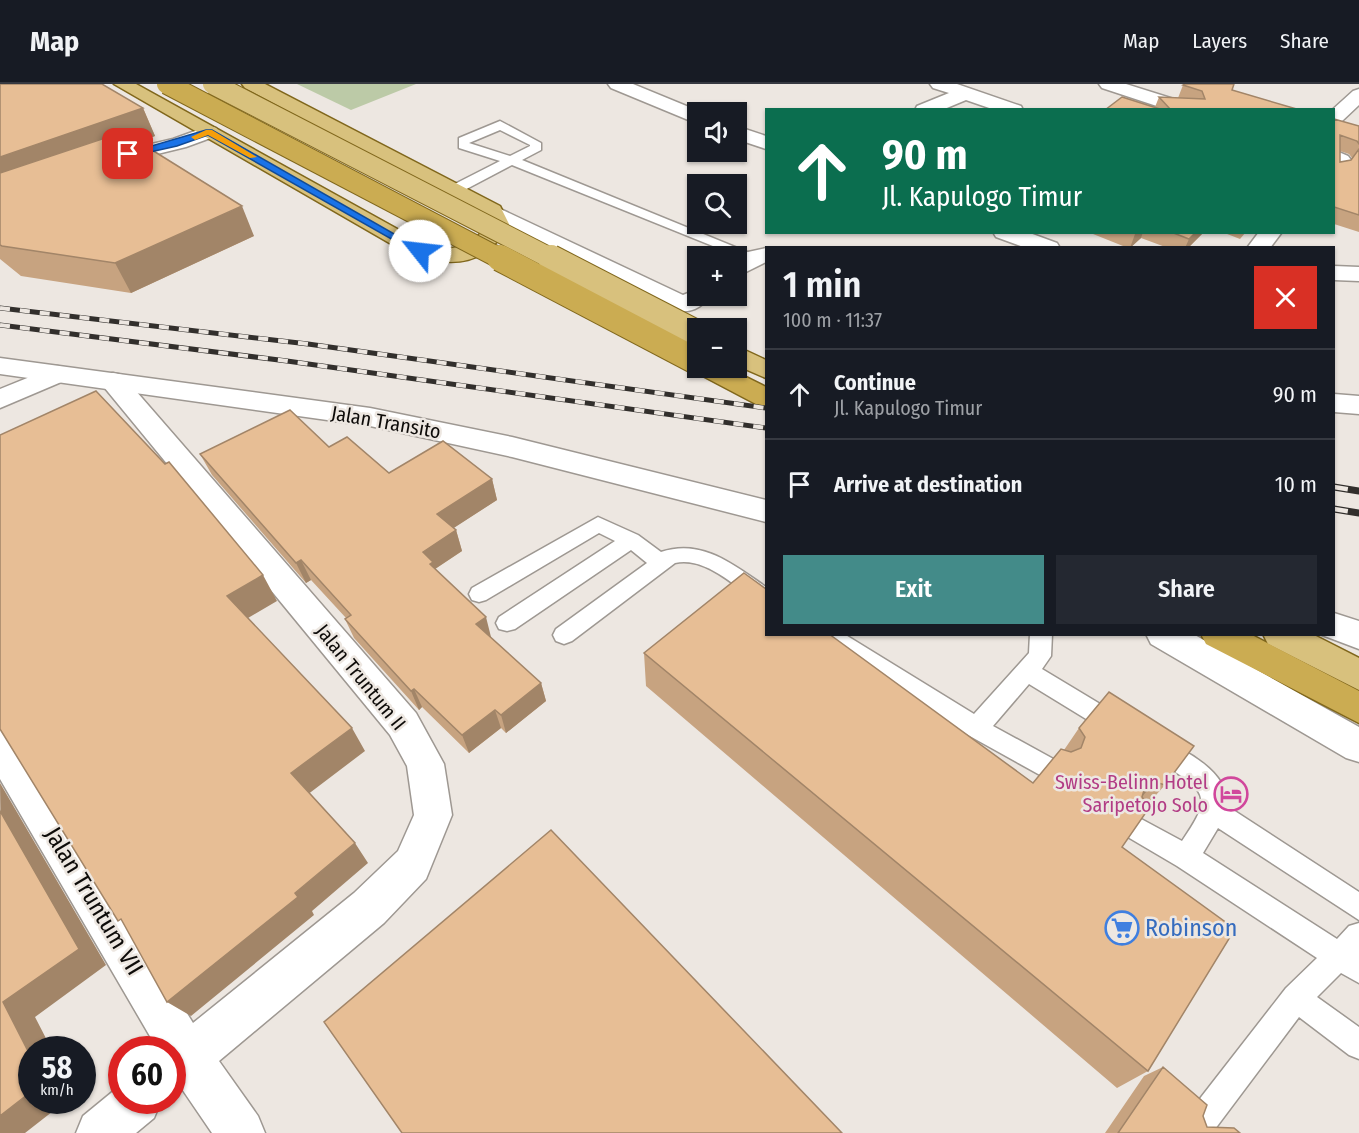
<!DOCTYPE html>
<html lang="en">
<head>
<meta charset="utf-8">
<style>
  body { margin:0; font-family:"Fira Sans Condensed",sans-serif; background:#242831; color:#f1f3f6; height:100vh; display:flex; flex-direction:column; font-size:22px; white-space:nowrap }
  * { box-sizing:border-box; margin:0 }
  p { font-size:20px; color:#9ea1a6 }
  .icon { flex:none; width:33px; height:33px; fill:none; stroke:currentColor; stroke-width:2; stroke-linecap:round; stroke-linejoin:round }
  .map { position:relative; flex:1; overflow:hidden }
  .sheet { position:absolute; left:765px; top:162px; width:570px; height:390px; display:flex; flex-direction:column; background:#171b24; border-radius:0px; box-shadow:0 2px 4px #0004 }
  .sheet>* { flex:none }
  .top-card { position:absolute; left:765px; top:24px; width:570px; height:126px; border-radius:0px; box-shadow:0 2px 4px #0004; background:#0b6e4f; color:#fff; overflow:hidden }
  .tools { position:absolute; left:687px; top:18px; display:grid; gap:12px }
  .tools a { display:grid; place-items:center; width:60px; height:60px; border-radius:0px; background:#171b24; box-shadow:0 2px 4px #0004; font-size:30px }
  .speed { position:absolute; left:18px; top:952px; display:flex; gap:12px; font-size:30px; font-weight:700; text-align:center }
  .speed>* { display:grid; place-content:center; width:78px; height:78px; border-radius:50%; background:#171b24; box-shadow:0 2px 4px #0004; line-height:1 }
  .speed small { font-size:15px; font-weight:400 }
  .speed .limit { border:9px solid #d22; background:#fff; color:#111 }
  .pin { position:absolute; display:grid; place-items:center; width:51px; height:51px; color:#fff; margin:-26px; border-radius:12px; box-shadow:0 3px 9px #0006 }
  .me { position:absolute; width:66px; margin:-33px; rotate:299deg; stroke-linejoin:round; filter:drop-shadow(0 0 4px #0008) }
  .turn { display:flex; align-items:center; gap:21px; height:126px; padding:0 18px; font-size:27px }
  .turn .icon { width:78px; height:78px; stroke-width:2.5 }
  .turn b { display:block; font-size:42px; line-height:51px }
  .round { display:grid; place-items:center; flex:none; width:63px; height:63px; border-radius:0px; background:#242831 }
  .overview { display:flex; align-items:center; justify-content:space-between; height:102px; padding:0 18px }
  h1 { font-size:36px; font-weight:600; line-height:45px }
  .action { display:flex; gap:12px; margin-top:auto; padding:12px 18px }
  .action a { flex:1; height:69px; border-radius:0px; background:#438b89; color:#fff; font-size:24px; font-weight:600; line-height:69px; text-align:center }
  .action a+a { background:#242831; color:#f1f3f6 }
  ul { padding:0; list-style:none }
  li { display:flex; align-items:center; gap:18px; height:90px; padding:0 18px; border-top:2px solid #363941 }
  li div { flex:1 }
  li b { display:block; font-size:22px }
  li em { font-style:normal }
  header { display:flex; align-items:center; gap:36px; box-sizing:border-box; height:84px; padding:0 30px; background:#171b24; border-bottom:2px solid #363941 }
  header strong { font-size:28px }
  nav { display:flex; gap:33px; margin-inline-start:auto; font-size:21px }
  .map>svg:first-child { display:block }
</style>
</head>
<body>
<header>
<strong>Map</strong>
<nav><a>Map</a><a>Layers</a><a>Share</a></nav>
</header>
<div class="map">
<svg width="1359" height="1049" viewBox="0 0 1359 1049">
  <rect width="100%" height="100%" fill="#ede7e1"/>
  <path fill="#bccaa7" d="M297,0h119l-65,26z"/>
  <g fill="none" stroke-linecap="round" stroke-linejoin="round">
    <g stroke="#9e9892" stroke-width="3">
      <path id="service" d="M500,37l41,22v7l-19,10 240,98 -7,4 -5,-1 -238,-96 -55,29h-10v-6l53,-27 -41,-13v-10zM500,46l30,15v1l-20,10 -41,-13z
        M598,433l40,18 23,17c41,-14 73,13 105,35v18l-7,-2c-23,-16 -54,-47 -84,-40l-103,78 -8,3 -8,-3 -3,-6 3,-6 91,-66 -16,-13 -116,79 -8,2 -8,-2 -3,-6 3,-6 116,-76 -16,-8 -113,67 -7,2 -7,-2 -3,-6 3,-6z
        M816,550h28l130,80 55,-61 1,-19h22l-1,22 -9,13 83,50 4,7 -4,7 -8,3 -8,-3 -80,-49 -36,42 64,35 4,8 -4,8 -8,3 -81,-45 -150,-95z
        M1157,655c26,9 73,33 70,67l132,86v28l-141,-92 -15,25 134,86 12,-13 10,-3v60l-18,-10 -24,24 42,30v32l-10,-4 -50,-38 -87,116h-25l-3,-8 4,-11 98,-126 31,-30 -140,-92 -56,-33 -3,-8 3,-8 9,-4 52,28c27,-40 29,-48 -15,-74 -9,-5 -17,-8 -22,-18l4,-7z"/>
    </g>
    <g stroke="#9e9892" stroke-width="3">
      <path id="minor" d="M608,0h25l68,28h-3v12l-87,-36z
        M930,0h27l64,22 2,4h-28l-29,-10 -24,10h-27l2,-4 32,-13 -16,-5z
        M1099,0h27l70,22 2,4h-29l-67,-22z
        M1359,5v16l-18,17 -7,2 -2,-14 21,-19z
        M209,42l7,2 3,4 -3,4 -30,11 -78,19 -7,-2 -3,-4 3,-4 72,-17z
        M736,42l30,10v13l-30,-10z
        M1334,66l14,6 3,4 -10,12 -7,2z
        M492,121l191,90 15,-6v7h12c-8,12 -21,18 -35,14l-191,-94 -3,-5 3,-5z
        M993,148h34l30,11 3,5h-34l-30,-11z
        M1259,148h23l-12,16h-23z
        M766,164v14l-30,15v-18l12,-7z
        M1334,182l25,1v14l-25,-1z
        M57,282l9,2 4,6 -4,6 -66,28v-19z
        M113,289l9,2 294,338 28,51 8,51 -26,64 -42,44 -165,138 39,55 7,17h-53l-30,-44 -10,4v-43h-14l-158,-271v-50l13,5 180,289 161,-130 44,-42 16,-36 -7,-49 -17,-31 -286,-348 -4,-6 4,-6z
        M1334,310l25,2v18l-25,-2z
        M122,1000v17h39l-7,17 -18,15h-60l7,-17z"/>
    </g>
    <g stroke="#9e9892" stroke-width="3">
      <path id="tertiary" d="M0,274l370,50 142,29 254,63v22l-254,-65 -142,-31 -370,-52z
        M1334,529l25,8v28l-37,-14 12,-1z
        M1146,550h47l166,93v35l-13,-4 -195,-114z"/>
    </g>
    <g stroke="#80671c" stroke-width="3">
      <path id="primary" d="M114,0h22l292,162c25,6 46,1 59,-22l-4,-9 -238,-127 -3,-4h23l235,122 9,18c-23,42 -54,43 -97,32z
        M736,262l30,14v18l-30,-13z
        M1263,550h49l47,24v32l-91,-46z"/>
    </g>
    <g stroke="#80671c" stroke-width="3">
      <path id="trunk" d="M698,280v4h30l38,19v20l-10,-3 -57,-30 -4,-6z
        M1201,550h49l109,57v32l-153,-79z"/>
    </g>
    <use href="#service" fill="#fff" fill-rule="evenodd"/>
    <use href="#minor" fill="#fff" fill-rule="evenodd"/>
    <use href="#tertiary" fill="#fff" fill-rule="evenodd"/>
    <use href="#primary" fill="#d8c17d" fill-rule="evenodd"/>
    <use href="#trunk" fill="#cbac52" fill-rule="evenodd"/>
    <g stroke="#322f2c" stroke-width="5">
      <path id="rail-far1" d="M0,224l308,36 458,64
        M0,241l287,36 479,67"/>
    </g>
    <g stroke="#322f2c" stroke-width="7">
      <path id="rail" d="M1334,403l25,4
        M1334,425l25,4"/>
    </g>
    <use href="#rail-far1" stroke="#ede7e1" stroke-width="4" stroke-dasharray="10" stroke-linecap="butt"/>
    <use href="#rail" stroke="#ede7e1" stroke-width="4.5" stroke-dasharray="14" stroke-linecap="butt"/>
    <g stroke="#80671c" stroke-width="22" stroke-linecap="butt">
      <path id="primary-bridge-far1" d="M213,0l341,176"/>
    </g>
    <g stroke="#80671c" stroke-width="28" stroke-linecap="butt">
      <path id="primary-bridge" d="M551,174l147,76"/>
    </g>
    <g stroke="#80671c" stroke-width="22" stroke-linecap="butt">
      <path id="trunk-bridge-far1" d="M167,0l336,176"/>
    </g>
    <g stroke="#80671c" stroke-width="28" stroke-linecap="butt">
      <path id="trunk-bridge" d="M500,174l198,104"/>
    </g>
    <use href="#primary-bridge-far1" stroke="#d8c17d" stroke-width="20"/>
    <use href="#primary-bridge" stroke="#d8c17d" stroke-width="26"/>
    <use href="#trunk-bridge-far1" stroke="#cbac52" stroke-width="20"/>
    <use href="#trunk-bridge" stroke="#cbac52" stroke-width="26"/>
  </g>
  <path fill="#c7a380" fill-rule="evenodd" d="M0,0l143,24 12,28 -16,6 115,94 -123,57 -110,-17 -21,-17z
    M1183,1l49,5 68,20h-195l50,-3 4,-10 19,1z
    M1334,35l25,7v106l-25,-8zM1340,67l9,3 3,4 -1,2 -11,2z
    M1088,148h116l-16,16h-20l-27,-10 -11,10h-2z
    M1222,148h24l-6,7z
    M329,363l60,26 103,6 5,21 -44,28 3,2 6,21 -27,18 56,68h-1l51,46 5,18 -40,32 -5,-5 -32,25 -47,-46 -3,3 -65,-72 -9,-19 1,-1 -35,-38 -5,3 -94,-108 -12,-21z
    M644,569l389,130 31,-33 15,-22 86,57 -18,20 -25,42 26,224 -31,17 -471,-402z
    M1163,983l40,49 4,11 33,6h-135l39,-57z"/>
  <path fill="#a28568" d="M143,24l12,28 -155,56v-35z
    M242,122l12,30 -123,57 -16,-30z
    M1137,148h6l-2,6 -11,10 5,-14z
    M1196,148h8l-16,16h-3l4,-9z
    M492,395l5,21 -54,35 -6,-21z
    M456,446l6,21 -27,18 5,13 -17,-30z
    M301,476l10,20 -5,3 -10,-20z
    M263,491l14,26 -34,20 -16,-25z
    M486,533l5,20 -10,6 -5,-19z
    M541,599l5,18 -40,32 -5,-18z
    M414,605l8,18 -3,3 -8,-19z
    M495,626l6,18 -32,25 -7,-18z
    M352,644l13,23 -58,44 -16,-22z
    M1155,698l-26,29 16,-24z
    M0,699l106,182 -71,52 17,33h-20v9l-29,-57z
    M355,759l13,20 -56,48 2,4 -123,101 -24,-14 128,-109z
    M32,1007v10h34l-41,32h-25v-17z"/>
  <path fill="#e7be95" stroke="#a28568" stroke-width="1.5" d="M0,0h102l41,24 -143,49z
    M1185,0h49l-2,6 68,20h-129l-12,-13 46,2 -3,-8 -19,-6z
    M1122,13l41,13h-58z
    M1334,35l25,7v18l-2,-3 -17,-6v27l11,-2 8,-11v66l-25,-8z
    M123,48l119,74 -127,57 -113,-17 -2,-1v-72z
    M1171,148h25l-7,7z
    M96,307l69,73 4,-2 94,113 -36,21 125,132 -61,45 64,70 -60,50 3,4 -131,105 -46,-83 -3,2 -118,-192v-294z
    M290,326l39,37 18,-10 42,36 54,-32 49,38 -55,35 19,16 -33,22 10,10 -3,2 56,53 -10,7 65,59 -40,32 -6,-5 -33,25 -48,-46 -3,2 -66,-72 6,-4 -50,-55 -5,3 -96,-109z
    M744,489l22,16v45h63l204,149 28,-34 10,3 10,-4 4,-11 -6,-9 30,-36 85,54 -29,39 -10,-3 -10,5 -3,10 7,11 -27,39 113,82 -87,142 -504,-418z
    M0,727l79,138 -76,53 29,57v32l-32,25z
    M551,746l291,303h-440l-78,-111z
    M1163,983l44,38 -4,11 4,11 27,1 6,5h-122z"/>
  <path fill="#1a73e8" stroke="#114b97" stroke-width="1.5" d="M206,46h6l212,121 -8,2 -208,-118 -31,11 -49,11 -4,-3z"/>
  <path fill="#f59e0b" d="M206,46h6l45,27 -7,1 -42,-23 -13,5 -4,-3z"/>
  <defs>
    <g id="hotel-ring" transform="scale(1.725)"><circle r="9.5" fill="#ede7e1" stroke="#d1479c" stroke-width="1.5"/><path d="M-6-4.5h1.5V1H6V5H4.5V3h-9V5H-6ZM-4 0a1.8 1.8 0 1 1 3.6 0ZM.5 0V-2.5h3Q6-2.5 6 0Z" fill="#d1479c"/></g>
    <g id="supermarket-ring" transform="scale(1.725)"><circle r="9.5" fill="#ede7e1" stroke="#3f7fe0" stroke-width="1.5"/><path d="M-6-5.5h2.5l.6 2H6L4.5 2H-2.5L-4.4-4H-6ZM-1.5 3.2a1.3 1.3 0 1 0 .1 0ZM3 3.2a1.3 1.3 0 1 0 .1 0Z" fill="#3f7fe0"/></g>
  </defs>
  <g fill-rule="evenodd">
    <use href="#hotel-ring" x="1231" y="710"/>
    <use href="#supermarket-ring" x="1122" y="844"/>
  </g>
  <g text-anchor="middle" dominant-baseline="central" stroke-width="5" stroke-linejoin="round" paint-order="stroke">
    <g font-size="20" fill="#0d0b09" stroke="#ede7e1">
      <text transform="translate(386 338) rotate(10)">Jalan Transito</text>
      <text transform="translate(361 593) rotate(51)">Jalan Truntum II</text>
    </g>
    <g font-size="20" fill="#b23c85" stroke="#ede7e1" text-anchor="end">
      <text x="1208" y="698">Swiss-Belinn Hotel<tspan x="1208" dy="23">Saripetojo Solo</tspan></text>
    </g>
    <g font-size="24" fill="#0d0b09" stroke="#ede7e1">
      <text transform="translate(94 817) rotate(59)">Jalan Truntum VII</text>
    </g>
    <g font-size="24" fill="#366cbe" stroke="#ede7e1" text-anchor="start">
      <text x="1145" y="844">Robinson</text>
    </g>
  </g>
</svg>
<div class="tools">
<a><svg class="icon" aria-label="sound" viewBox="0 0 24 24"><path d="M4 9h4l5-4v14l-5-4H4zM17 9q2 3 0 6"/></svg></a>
<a><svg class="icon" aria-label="search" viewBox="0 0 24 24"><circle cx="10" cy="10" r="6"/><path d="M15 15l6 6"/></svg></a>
<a>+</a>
<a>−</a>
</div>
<div class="speed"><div>58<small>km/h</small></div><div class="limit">60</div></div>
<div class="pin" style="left:128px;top:70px;background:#d93025"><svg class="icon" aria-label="arrive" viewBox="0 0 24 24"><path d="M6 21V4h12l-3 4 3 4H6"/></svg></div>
<svg class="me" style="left:420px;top:167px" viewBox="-20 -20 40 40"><circle r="19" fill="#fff"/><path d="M0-13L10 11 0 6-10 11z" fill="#1a73e8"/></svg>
<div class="top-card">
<div class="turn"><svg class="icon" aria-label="ahead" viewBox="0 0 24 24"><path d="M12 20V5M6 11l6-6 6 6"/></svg><div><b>90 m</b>Jl. Kapulogo Timur</div></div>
</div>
<section class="sheet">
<div class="overview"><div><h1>1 min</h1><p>100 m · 11:37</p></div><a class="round" style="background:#d93025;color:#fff"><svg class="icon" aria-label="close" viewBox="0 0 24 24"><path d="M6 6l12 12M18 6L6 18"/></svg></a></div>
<ul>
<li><svg class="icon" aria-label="ahead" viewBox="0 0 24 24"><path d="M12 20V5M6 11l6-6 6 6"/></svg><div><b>Continue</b><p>Jl. Kapulogo Timur</p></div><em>90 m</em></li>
<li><svg class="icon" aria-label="arrive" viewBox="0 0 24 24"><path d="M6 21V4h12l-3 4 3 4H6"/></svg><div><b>Arrive at destination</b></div><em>10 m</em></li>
</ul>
<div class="action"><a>Exit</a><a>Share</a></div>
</section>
</div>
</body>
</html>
